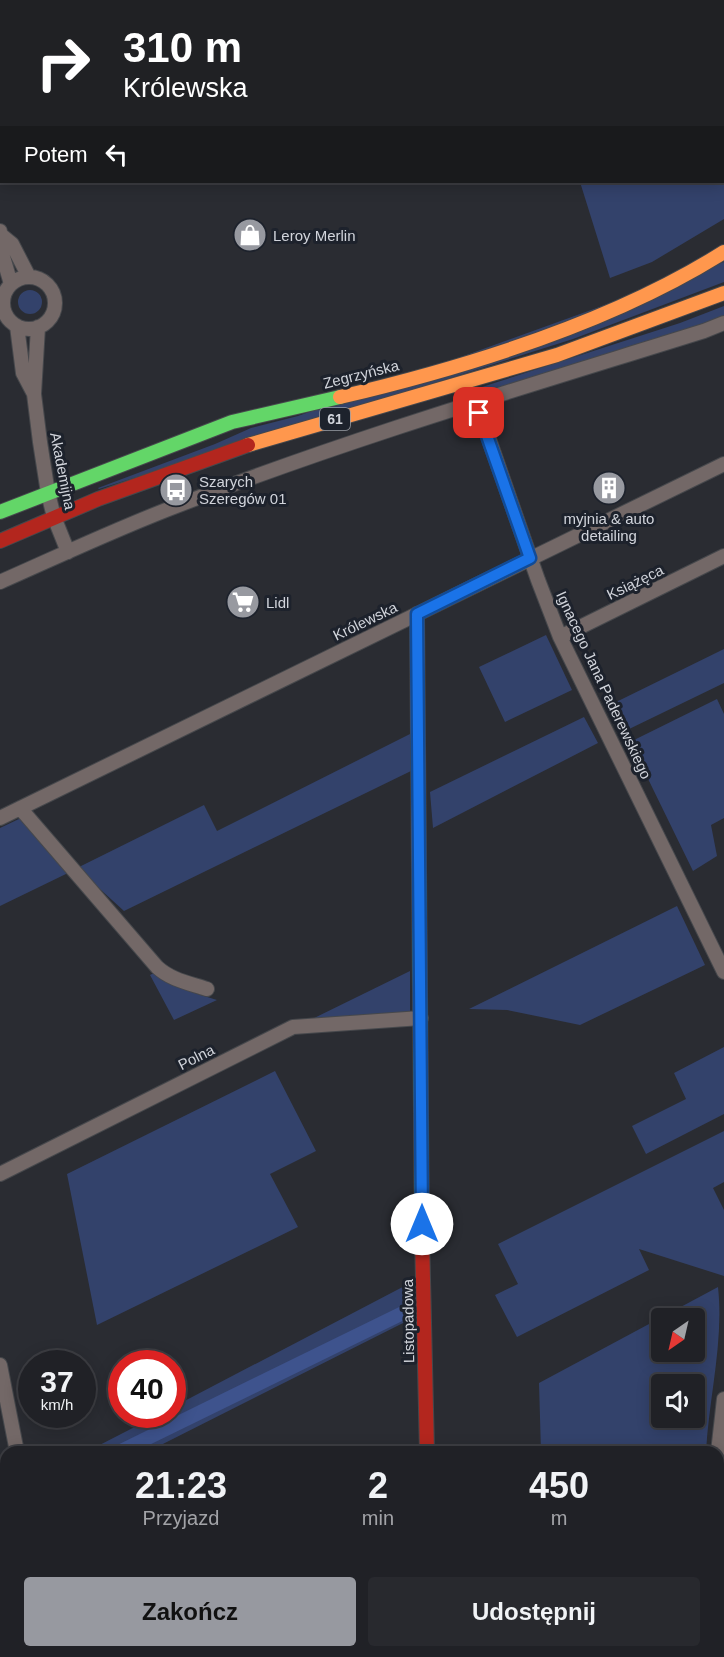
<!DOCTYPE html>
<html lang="pl">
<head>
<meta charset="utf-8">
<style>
  body { margin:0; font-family:Helvetica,sans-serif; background:#28292e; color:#f1f3f6; height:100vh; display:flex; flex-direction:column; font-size:22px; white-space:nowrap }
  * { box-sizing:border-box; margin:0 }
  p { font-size:20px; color:#a2a3a7 }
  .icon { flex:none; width:33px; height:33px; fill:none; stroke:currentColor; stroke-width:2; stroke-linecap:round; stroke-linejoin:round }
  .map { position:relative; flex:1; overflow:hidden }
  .sheet { position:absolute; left:0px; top:1446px; width:724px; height:212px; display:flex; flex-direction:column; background:#202126; border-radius:18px 18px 0 0; box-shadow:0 3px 15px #0003,0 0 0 2px #3d3e43 }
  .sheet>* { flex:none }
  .banner { position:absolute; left:0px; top:0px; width:724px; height:183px; box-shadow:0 3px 15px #0003,0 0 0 2px #3d3e43; background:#202124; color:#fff; overflow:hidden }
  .needle { width:39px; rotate:214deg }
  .controls { position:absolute; left:651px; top:1308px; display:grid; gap:12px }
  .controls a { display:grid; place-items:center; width:54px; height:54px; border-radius:6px; background:#202126; box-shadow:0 3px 15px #0003,0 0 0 2px #3d3e43; font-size:30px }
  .speed { position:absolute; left:18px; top:1350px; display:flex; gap:12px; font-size:30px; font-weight:700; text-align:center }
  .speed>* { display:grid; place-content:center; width:78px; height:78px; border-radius:50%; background:#202126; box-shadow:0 3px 15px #0003,0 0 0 2px #3d3e43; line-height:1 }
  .speed small { font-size:15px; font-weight:400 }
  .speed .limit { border:9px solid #d22; background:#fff; color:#111 }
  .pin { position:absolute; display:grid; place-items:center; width:51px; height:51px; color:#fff; margin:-26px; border-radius:12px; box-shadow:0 3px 9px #0006 }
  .me { position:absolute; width:66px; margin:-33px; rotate:0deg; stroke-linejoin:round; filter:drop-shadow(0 0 4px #0008) }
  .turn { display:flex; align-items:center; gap:21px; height:126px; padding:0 24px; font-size:27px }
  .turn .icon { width:78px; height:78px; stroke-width:2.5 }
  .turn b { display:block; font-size:42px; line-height:51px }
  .then { display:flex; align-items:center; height:57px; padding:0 24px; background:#0003; gap:12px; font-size:22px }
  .eta { display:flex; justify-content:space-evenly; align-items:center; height:102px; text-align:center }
  .eta b { font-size:36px; font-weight:700; line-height:42px }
  .action { display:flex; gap:12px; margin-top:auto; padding:12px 24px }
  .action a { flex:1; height:69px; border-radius:6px; background:#9799a0; color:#111; font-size:24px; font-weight:700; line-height:69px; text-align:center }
  .action a+a { background:#28292e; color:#f1f3f6 }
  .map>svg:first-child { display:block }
</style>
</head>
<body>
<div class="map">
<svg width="724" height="1657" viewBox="0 0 724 1657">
  <rect width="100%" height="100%" fill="#2a2c32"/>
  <path fill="#33426b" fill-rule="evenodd" d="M0,0h157l1,1 -156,1 -1,151z
    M360,0h364v219l-72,43 -42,16 -30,-96h143v-180z
    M724,262v20l-151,57 -474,150 -1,-1 117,-44 36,-16 47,-12z
    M18 302a12 12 0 1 1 24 0a12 12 0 1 1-24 0Z
    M724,306v13l-239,78 -3,-10 198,-64z
    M546,635l26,55 -67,32 -26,-55z
    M724,649v34l-99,48 -13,-27z
    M717,699l7,15v104l-13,7 6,31 -24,15 -61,-125 2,-6z
    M584,717l14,26 -165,85 -3,-36z
    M410,734l1,37 -287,140 -47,-43 127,-63 13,26z
    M21,818l47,55 -68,33v-78z
    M677,906l28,59 -125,60 -73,-15 -38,-1z
    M410,971v41l-106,11z
    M156,972c16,16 40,21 61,28l-43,20 -24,-45z
    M724,1047v67l-78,40 -14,-28 54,-27 -12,-26z
    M275,1071l41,80 -46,23 28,53 -201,98 -30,-151z
    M724,1131v51l-11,6 11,22v66l-85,-27 10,21 -132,67 -22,-42 23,-11 -20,-40z
    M416,1280l-1,37 -268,135h-61l72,-37 14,-1 1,-7z
    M718,1287c6,54 -9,110 -12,165h-165l-2,-69zM662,1318h32v34h-32zM662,1384h32v34h-32z
    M6,1494v158h2l-8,3v-158z
    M522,1652h189l1,5h-200z"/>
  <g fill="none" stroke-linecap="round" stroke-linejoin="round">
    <path stroke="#3e538d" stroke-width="14" d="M119,1452l294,-144
      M0,1510l6,-3"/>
    <g stroke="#46484c" stroke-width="16">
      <path id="street" d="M0,231l1,19 10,34
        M1,235l11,9 17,33
        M3 303a26 26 0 1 1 52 0a26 26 0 1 1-52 0Z
        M17,326l6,47 10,19
        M38,327l-4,67 6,48 8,51 6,24 14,35
        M476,402l62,178 22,57 164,335
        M0,582c59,-26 118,-54 179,-77 172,-67 349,-119 525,-174l20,-8
        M560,637l164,-81
        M20,808l137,159c14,13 32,16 50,22
        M0,818l724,-354
        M0,1174l293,-147 128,-9
        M0,1365l17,87
        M718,1452l6,-53
        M0,1473l6,-3
        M718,1642l2,15
        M130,1652v5
        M429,1652v5"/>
    </g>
    <g stroke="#46484c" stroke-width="16">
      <path id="fast" d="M0,512l232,-90 108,-25
        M419,869l3,367"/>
    </g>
    <g stroke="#46484c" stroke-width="16">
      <path id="slow" d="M340,397c128,-30 273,-75 384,-145
        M248,445l309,-90 167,-62
        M417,614l2,255"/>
    </g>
    <g stroke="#46484c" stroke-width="16">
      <path id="jam" d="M0,541l98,-42 150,-54
        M422,1236l5,216"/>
    </g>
    <use href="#street" stroke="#736867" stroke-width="14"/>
    <use href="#fast" stroke="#63d668" stroke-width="14"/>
    <use href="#slow" stroke="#ff974d" stroke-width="14"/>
    <use href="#jam" stroke="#b3261e" stroke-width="14"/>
  </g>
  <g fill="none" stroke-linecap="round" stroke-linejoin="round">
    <g stroke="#114b97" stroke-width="15">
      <path id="route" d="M422,1224l-5,-610 113,-56 -51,-145"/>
    </g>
    <use href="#route" stroke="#1a73e8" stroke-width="10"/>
  </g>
  <defs>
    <g id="shop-disc" transform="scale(1.725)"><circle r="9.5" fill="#9799a0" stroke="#1d222c"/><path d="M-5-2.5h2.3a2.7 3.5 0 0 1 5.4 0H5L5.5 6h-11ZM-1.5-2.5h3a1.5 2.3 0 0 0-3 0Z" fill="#fff"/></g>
    <g id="building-disc" transform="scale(1.725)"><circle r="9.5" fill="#9799a0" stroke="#1d222c"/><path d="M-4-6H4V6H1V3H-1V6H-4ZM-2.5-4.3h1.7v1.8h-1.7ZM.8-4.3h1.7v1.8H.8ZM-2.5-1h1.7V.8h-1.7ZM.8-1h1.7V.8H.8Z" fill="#fff"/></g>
    <g id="bus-disc" transform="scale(1.725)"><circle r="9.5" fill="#9799a0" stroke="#1d222c"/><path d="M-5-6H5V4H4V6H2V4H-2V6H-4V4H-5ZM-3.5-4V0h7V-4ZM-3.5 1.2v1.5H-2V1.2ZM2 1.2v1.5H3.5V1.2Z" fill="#fff"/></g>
    <g id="supermarket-disc" transform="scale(1.725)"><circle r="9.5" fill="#9799a0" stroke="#1d222c"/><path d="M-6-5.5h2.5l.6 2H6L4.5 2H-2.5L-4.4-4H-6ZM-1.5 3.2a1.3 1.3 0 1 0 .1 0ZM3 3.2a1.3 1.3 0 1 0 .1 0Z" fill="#fff"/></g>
  </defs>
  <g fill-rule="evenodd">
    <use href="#shop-disc" x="250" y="235"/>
    <use href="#building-disc" x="609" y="488"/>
    <use href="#bus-disc" x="176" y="490"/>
    <use href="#supermarket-disc" x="243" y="602"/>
  </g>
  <g text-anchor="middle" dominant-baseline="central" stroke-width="6" stroke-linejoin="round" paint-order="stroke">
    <rect fill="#1d222c" stroke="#9b9fa6" stroke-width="1.5" x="320" y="408" width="30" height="22" rx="4.5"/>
    <g font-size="14" font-weight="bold" fill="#d1d4db">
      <text x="335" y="419">61</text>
    </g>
    <g font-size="15" fill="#d1d4db" stroke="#1d222c" text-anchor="start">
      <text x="273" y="235">Leroy Merlin</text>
      <text x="199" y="481">Szarych<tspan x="199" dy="17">Szeregów 01</tspan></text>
      <text x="609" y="518" text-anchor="middle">myjnia &amp; auto<tspan x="609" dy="17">detailing</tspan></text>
      <text x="266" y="602">Lidl</text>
    </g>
    <g font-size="15" fill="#d1d4db" stroke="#1d222c">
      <text transform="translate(361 374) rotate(-14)">Zegrzyńska</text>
      <text transform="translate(63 471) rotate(79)">Akademijna</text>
      <text transform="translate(635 582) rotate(-26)">Książęca</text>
      <text transform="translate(365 621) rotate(-26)">Królewska</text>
      <text transform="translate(604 685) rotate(65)">Ignacego Jana Paderewskiego</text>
      <text transform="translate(196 1057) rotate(-27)">Polna</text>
      <text transform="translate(408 1321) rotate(-91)">Listopadowa</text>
    </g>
  </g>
</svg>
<div class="controls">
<a><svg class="needle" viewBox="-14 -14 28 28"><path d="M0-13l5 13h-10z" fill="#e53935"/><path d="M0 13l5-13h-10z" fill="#a2a3a7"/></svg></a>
<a><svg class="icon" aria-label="sound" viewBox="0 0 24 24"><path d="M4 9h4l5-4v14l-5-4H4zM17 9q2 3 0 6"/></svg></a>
</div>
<div class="speed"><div>37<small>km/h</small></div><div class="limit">40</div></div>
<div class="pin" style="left:479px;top:413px;background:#d93025"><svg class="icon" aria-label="arrive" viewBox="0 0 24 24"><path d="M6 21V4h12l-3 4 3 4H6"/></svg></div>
<svg class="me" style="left:422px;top:1224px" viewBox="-20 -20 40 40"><circle r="19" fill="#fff"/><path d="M0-13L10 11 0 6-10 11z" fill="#1a73e8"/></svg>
<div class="banner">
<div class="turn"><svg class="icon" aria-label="right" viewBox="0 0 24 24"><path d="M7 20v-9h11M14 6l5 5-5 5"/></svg><div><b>310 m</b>Królewska</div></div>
<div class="then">Potem<svg class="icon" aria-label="left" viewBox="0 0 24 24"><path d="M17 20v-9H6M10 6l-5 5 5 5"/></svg></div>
</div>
<section class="sheet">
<div class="eta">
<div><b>21:23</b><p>Przyjazd</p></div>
<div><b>2</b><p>min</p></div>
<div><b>450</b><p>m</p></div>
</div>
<div class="action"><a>Zakończ</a><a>Udostępnij</a></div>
</section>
</div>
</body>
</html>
